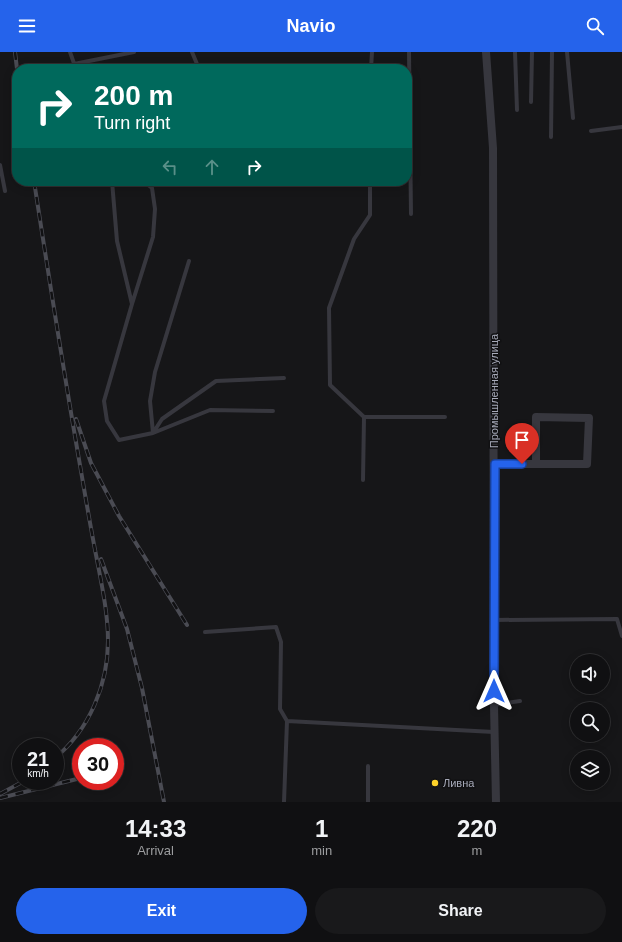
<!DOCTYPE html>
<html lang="en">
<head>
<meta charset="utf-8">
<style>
  body { margin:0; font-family:Helvetica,sans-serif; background:#19191b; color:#f1f3f6; height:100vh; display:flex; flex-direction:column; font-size:15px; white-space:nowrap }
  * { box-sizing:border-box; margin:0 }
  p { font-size:13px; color:#9c9d9f }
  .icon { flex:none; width:22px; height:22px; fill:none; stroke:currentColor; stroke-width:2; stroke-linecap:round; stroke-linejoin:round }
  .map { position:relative; height:750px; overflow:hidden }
  .side { display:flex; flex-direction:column; background:#101012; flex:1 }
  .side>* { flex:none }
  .top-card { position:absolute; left:12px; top:12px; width:400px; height:122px; border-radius:16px; box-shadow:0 2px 10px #0003,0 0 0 1px #303032; background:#00695c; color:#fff; overflow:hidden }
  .tools { position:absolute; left:570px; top:602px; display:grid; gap:8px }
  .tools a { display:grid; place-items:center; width:40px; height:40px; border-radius:50%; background:#101012; box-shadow:0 2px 10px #0003,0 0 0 1px #303032; font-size:20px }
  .speed { position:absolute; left:12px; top:686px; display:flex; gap:8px; font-size:20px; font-weight:700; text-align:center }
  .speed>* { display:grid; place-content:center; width:52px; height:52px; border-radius:50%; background:#101012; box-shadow:0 2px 10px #0003,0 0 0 1px #303032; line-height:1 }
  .speed small { font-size:10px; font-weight:400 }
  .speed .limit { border:6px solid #d22; background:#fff; color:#111 }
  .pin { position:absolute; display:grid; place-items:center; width:34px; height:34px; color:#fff; margin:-41px -17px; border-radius:50% 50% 50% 0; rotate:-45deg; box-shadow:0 0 4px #0007 }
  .pin .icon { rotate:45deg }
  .me { position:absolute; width:44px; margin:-22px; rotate:0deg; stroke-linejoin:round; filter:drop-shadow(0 0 3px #0008) }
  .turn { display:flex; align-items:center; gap:14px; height:84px; padding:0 16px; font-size:18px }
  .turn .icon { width:52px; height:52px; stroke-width:2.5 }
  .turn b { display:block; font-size:28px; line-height:34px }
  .lanes { display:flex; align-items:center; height:38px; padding:0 16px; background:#0003; justify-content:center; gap:20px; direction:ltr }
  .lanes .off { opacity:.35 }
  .eta { display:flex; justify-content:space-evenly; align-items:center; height:68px; text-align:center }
  .eta b { font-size:24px; font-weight:800; line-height:28px }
  .action { display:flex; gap:8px; margin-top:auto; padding:8px 16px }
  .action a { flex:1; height:46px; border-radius:24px; background:#2563eb; color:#fff; font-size:16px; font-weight:800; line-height:46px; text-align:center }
  .action a+a { background:#19191b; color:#f1f3f6 }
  header { display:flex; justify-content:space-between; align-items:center; height:52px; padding:0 16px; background:#2563eb; color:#fff; font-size:18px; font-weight:800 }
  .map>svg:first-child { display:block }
</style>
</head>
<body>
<header><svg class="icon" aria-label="menu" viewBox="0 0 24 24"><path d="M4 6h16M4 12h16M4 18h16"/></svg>Navio<svg class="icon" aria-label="search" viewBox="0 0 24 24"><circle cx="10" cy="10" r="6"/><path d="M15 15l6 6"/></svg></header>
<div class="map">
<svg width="622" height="750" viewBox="0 0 622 750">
  <rect width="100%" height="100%" fill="#161618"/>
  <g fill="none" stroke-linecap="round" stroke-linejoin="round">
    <path stroke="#37373e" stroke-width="4" d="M70,0l6,17
      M192,0l5,12 -2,5
      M409,0l2,162
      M515,0l2,58
      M567,0l6,66
      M74,12l60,-12
      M371,17l1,-17
      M531,50l1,-50
      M591,79l31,-4
      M551,85l1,-85
      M0,113l5,26
      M112,129l5,60 15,63 -28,97 3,20 12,19 34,-7 57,-23 63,1
      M370,129v34l-16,24 -25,69 1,77 34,32h81
      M132,252l21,-67 2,-28 -3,-21 -9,-7
      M153,381l-3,-32 5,-29 34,-111
      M153,381l9,-14 54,-38 68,-3
      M363,428l1,-63
      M494,568l123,-1 5,17
      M205,580l71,-5 5,15 -1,67 7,12
      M494,653l26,-4
      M368,714v36
      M284,750l3,-81 207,11"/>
    <path stroke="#37373e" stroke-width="8" d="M486,0l7,96 1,557 2,97
      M495,412h92l2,-46 -53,-1v47"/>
    <g stroke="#4a4b53" stroke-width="4">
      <path id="rail" d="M15,0l2,17
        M34,129c15,97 30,193 47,290 5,29 10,59 16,89 5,26 11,54 11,81 0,44 -19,89 -53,117
        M76,367l15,44 28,53 68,109
        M101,507l26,70 15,59 22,114
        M115,718l6,-2
        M0,742l24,-13
        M0,746l81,-20"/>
    </g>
    <use href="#rail" stroke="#111113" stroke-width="2.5" stroke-dasharray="8" stroke-linecap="butt"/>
  </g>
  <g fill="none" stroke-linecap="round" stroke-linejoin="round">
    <g stroke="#184099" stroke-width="10">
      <path id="route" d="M494,639l1,-227h27"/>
    </g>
    <use href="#route" stroke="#2563eb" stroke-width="7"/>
  </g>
  <circle fill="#fdd229" stroke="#111113" stroke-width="1.5" cx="435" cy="731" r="4"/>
  <g text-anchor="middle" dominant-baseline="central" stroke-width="3" stroke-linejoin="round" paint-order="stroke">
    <g font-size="11" fill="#a7aab9" stroke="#111113">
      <text transform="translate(494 339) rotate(-90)">Промышленная улица</text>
    </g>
    <g font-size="11" fill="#a7aab9" stroke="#111113" text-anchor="start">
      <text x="443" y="731">Ливна</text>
    </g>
  </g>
</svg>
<div class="tools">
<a><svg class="icon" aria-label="sound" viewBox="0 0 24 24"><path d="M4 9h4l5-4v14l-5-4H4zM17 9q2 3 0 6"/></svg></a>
<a><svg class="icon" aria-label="search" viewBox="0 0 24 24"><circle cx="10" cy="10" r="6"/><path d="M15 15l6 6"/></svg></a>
<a><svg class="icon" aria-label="layers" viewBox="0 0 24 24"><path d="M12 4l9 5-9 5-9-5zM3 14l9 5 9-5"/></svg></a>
</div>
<div class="speed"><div>21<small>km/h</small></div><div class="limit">30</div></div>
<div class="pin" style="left:522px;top:412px;background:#d93025"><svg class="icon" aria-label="arrive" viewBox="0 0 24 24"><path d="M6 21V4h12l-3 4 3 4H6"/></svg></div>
<svg class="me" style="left:494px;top:639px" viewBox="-20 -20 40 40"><path d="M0-17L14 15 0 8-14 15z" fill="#2563eb" stroke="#fff" stroke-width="4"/></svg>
<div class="top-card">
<div class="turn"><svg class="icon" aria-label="right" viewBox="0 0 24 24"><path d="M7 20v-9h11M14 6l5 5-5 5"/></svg><div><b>200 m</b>Turn right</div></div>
<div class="lanes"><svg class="icon off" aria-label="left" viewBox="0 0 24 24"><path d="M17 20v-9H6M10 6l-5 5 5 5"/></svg><svg class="icon off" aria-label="ahead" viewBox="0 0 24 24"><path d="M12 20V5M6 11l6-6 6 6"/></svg><svg class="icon" aria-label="right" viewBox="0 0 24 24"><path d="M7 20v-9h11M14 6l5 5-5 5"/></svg></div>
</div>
</div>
<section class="side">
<div class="eta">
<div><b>14:33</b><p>Arrival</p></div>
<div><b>1</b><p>min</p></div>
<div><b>220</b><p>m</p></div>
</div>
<div class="action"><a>Exit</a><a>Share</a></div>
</section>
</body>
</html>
